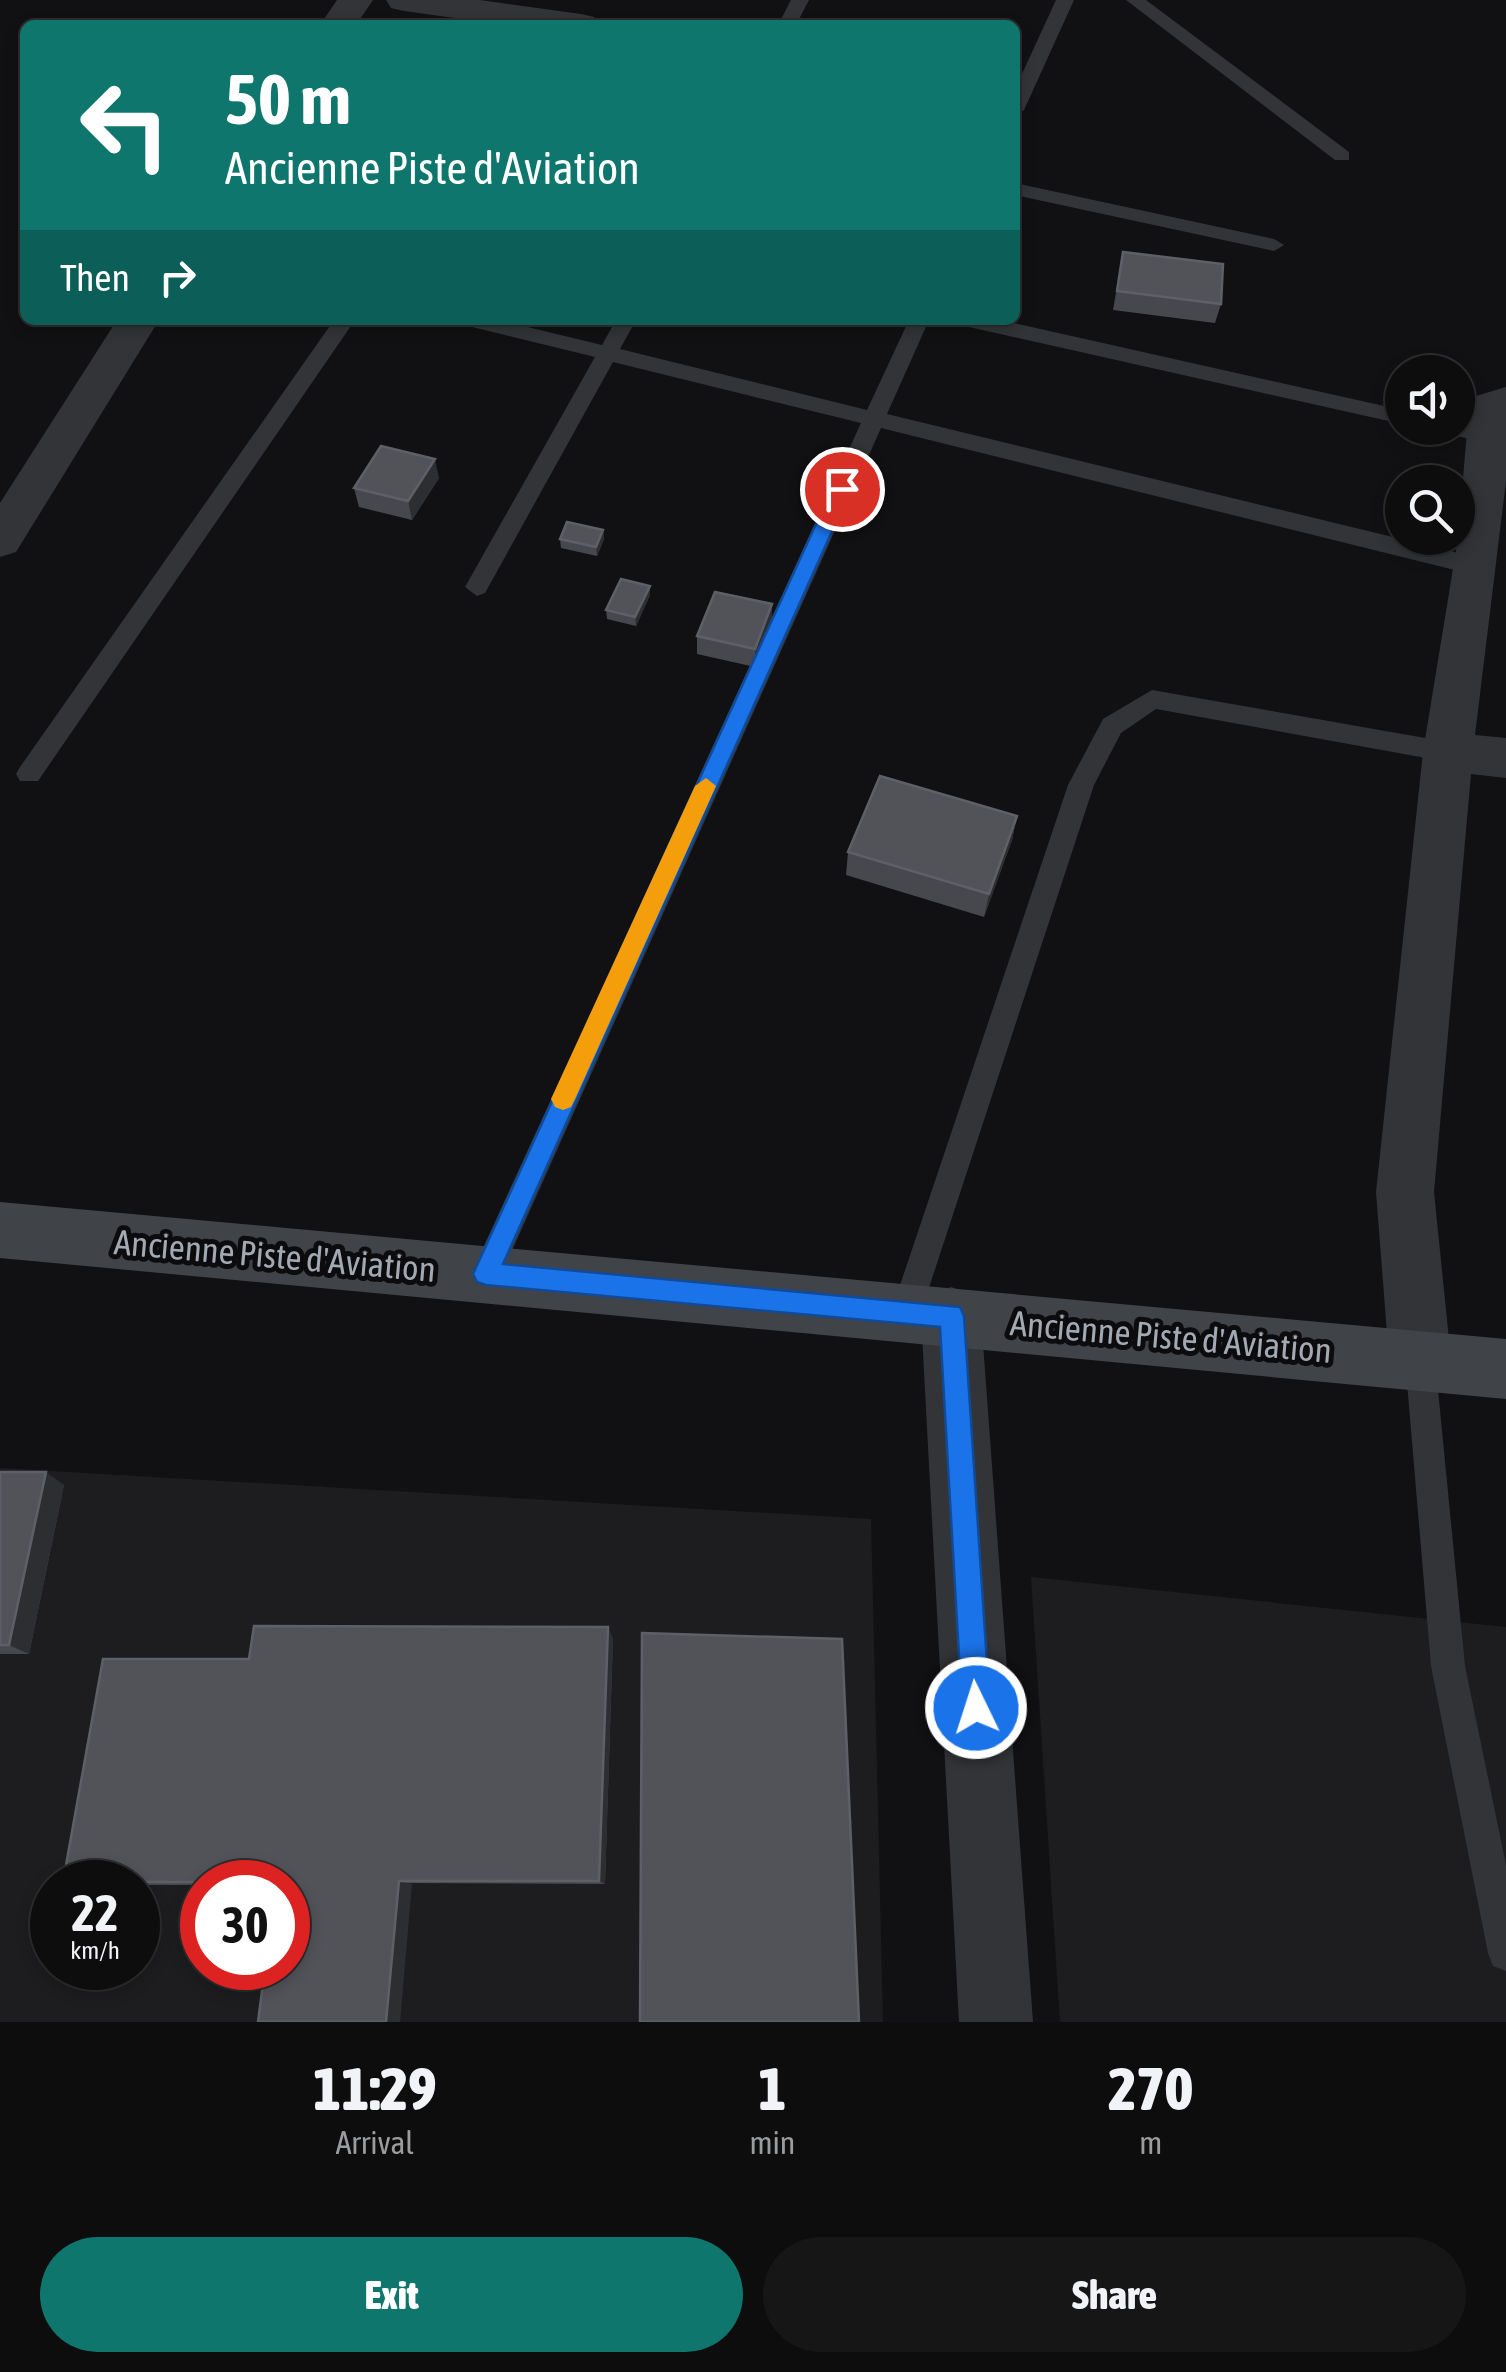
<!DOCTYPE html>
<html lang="en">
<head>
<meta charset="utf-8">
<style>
  body { margin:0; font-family:"Asap Condensed",sans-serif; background:#161617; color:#f1f3f6; height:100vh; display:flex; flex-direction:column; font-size:38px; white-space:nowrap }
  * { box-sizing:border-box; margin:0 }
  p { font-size:32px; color:#9a9c9e }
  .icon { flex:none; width:55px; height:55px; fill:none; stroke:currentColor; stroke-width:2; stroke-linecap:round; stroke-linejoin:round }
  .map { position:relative; height:2022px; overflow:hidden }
  .side { display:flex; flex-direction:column; background:#0d0d0e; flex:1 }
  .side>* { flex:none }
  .guide { position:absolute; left:20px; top:20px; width:1000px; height:305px; border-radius:15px; box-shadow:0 5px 15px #0003,0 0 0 2px #2d2d2e; background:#0f766e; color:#fff; overflow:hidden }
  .buttons { position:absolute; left:1385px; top:355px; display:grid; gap:20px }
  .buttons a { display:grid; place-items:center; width:90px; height:90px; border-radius:50%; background:#0d0d0e; box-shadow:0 5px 15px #0003,0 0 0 2px #2d2d2e; font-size:50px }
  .speed { position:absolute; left:30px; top:1860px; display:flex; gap:20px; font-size:50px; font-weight:700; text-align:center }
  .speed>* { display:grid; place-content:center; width:130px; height:130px; border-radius:50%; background:#0d0d0e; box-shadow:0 5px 15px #0003,0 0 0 2px #2d2d2e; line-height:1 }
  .speed small { font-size:25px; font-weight:400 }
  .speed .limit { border:15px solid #d22; background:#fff; color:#111 }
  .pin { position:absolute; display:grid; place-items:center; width:85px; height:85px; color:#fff; margin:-42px; border:5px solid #fff; border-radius:50%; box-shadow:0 2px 10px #0007 }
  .me { position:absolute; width:110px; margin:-55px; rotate:356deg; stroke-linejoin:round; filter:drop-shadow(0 0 8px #0008) }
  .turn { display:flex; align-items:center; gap:35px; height:210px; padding:0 40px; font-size:45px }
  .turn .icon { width:130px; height:130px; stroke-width:2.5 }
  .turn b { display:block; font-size:70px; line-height:85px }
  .then { display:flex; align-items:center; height:95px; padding:0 40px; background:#0003; gap:20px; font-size:38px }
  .eta { display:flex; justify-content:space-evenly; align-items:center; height:170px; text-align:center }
  .eta b { font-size:60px; font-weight:800; line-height:70px }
  .primary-button { display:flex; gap:20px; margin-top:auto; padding:20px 40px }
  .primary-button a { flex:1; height:115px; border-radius:60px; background:#0f766e; color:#fff; font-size:40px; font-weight:800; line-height:115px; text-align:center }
  .primary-button a+a { background:#161617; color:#f1f3f6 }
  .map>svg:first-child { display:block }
</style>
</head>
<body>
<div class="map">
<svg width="1506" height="2022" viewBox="0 0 1506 2022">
  <rect width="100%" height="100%" fill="#111113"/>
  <path fill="#1d1d20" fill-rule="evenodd" d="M0,1468l871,51 12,503h-883zM52,1882h86v86h-86zM202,1882h86v86h-86z
    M1031,1577l475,50v395h-446z"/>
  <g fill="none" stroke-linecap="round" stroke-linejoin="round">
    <path fill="#323438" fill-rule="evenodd" d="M791,0h18l-13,25h-18z
      M1056,0h18l-50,110 -9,6v-27z
      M1126,0h20l203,152v8h-14z
      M1015,183l259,56 10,6 -10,6 -259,-56z
      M334,320h21l-317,461h-18l-4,-7 4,-7z
      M461,320h38l103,25 14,-25h20l-16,29 247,61 42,-90h20l-42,94 588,143 12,9 -12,9 -594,-147 -384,856 -11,4 -11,-4 -4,-10 390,-851 -248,-61 -128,231 -8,3 -12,-9 130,-230 -131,-32z
      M959,320h41l402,90v14l-433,-97z
      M1458,422l37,8 3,5 -11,8 -43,-10 -3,-5h17z
      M1152,690l296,52 9,3 4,7 -4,7 -9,3 -292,-53 -35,24 -27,52 -173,527 -4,10 -11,5 -11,-5 -4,-10 177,-527 35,-66z
      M1420,1344l11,4 4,11 30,307 41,199v106l-13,-5 -5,-13 -57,-287 -26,-307 4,-11z"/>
    <path fill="#323438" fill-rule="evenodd" d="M337,0h36l-17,25h-36z
      M386,0h94l101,14 13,3 5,8h-94l-101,-14 -13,-3z
      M117,320h42l-143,232 -16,5v-54z
      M1506,387v94l-31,254 31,3v40l-35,-4 -37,418 17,167 -9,21 -22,9 -22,-9 -9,-21 -13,-167 47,-440 35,-214 11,-131 7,-11z
      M951,1287l22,8 8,21 52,706h-74l-38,-706 8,-21z"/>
    <path fill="#404347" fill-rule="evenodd" d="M0,1202l1506,137v60l-1506,-141z"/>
  </g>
  <path fill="#47484e" d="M1123,252l98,52 -6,19 -102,-13z
    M439,478l-27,42 -53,-13 -5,-19z
    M603,530l1,9 -7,17 -36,-8 -1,-9z
    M650,586v9l-14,31 -29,-7 -1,-9z
    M772,604v18l-17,45 -58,-13v-18z
    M1017,816l-5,24 -28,77 -138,-42 2,-23z
    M0,1472l64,13 -35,169h-29z
    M613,1638l-8,246 -403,-2v3h-64v-3h-70l181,-223z"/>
  <path fill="#2d2e32" d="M435,459l4,19 -27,42 -4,-19z
    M603,530l1,9 -7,17 -1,-9z
    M650,586v9l-14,31 -1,-9z
    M772,604v18l-17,45v-18z
    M1017,816l-5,24 -28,77 5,-23z
    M46,1472l18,13 -35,169 -20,-9z
    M608,1627l5,11 -8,246 -6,-3z
    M399,1881l13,3 -12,138h-14z"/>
  <path fill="#515359" stroke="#5e6067" stroke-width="2.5" d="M1123,252l100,12 -2,40 -104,-13z
    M381,446l54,13 -27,42 -54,-13z
    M567,522l36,8 -7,17 -36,-8z
    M621,579l29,7 -15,31 -29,-7z
    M715,592l57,12 -17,45 -58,-13z
    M880,776l137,40 -28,78 -141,-42z
    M0,1472h46l-37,173h-9z
    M254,1626l354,1 -9,254h-200l-13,141h-128l7,-54h23v-86h-225l40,-223h146z
    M642,1633l200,6 17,383h-219z"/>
  <path fill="#1a73e8" stroke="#114b97" stroke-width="2.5" d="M842,483l9,6 -348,775 457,43 4,9 26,392 -4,10 -10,4 -10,-4 -4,-10 -22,-381 -454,-42 -9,-3 -4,-8 359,-785z"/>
  <path fill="#f59e0b" d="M706,778l10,8 -141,313 -4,8 -8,3 -8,-3 -4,-8 144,-313z"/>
  <g text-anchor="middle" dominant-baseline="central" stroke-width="10" stroke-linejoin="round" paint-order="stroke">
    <g font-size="35" fill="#a3a9b3" stroke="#0c0c0e">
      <text transform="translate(275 1255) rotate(5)">Ancienne Piste d'Aviation</text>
      <text transform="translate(1171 1336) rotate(5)">Ancienne Piste d'Aviation</text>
    </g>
  </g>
</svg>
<div class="buttons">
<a><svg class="icon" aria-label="sound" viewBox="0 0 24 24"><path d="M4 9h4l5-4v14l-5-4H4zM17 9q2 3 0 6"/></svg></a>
<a><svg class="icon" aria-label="search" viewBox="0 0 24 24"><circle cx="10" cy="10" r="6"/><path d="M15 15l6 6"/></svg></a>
</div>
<div class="speed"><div>22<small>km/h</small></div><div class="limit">30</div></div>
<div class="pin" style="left:842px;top:489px;background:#d93025"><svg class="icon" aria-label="arrive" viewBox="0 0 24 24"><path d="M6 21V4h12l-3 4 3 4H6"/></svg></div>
<svg class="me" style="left:976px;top:1708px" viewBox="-20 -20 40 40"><circle r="17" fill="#1a73e8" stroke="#fff" stroke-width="3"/><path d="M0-11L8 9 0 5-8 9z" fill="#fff"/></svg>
<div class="guide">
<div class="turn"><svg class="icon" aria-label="left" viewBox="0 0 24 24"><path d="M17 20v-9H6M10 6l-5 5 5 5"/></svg><div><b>50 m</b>Ancienne Piste d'Aviation</div></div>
<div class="then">Then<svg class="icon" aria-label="right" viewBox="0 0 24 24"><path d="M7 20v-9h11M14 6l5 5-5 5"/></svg></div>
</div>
</div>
<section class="side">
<div class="eta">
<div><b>11:29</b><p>Arrival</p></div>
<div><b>1</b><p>min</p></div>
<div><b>270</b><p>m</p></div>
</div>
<div class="primary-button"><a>Exit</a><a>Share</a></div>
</section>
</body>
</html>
